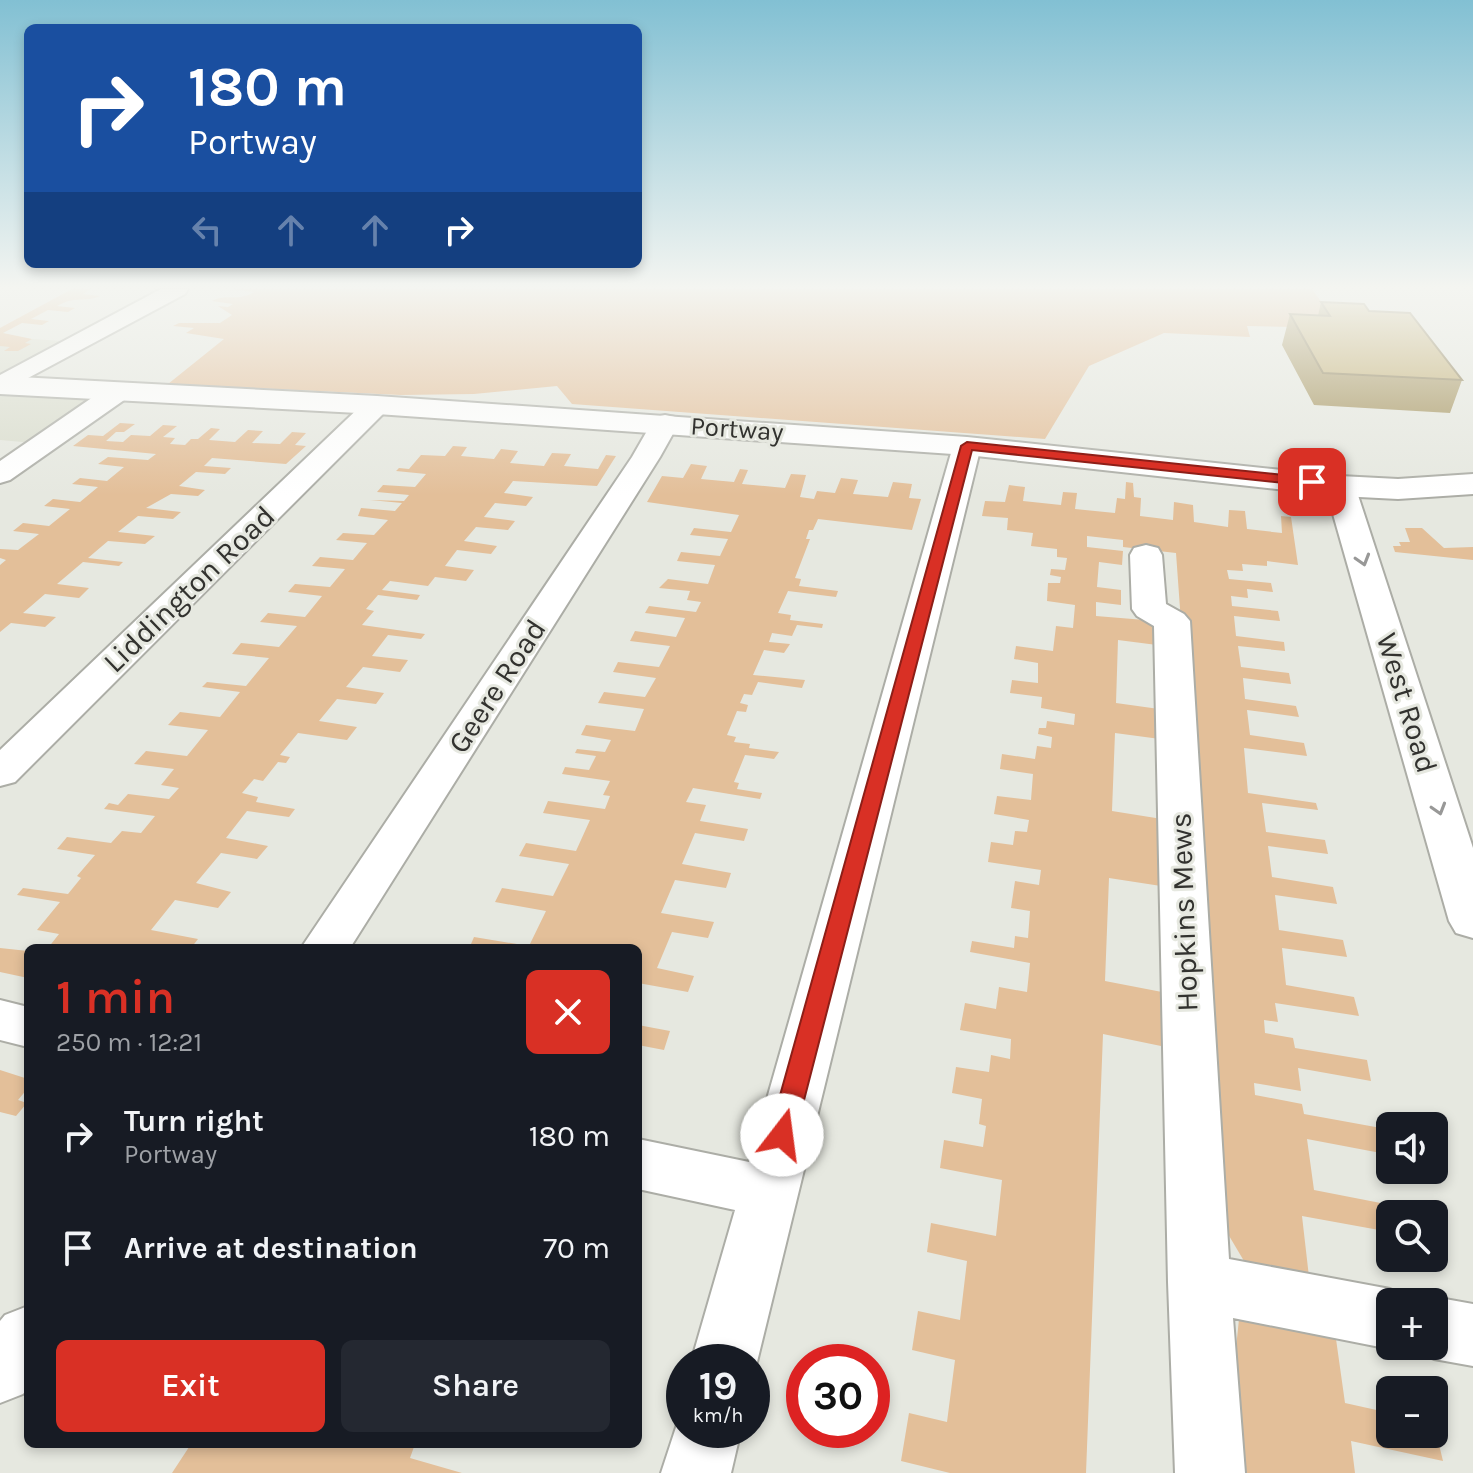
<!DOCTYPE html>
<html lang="en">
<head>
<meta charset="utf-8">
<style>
  body { margin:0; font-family:Karla,sans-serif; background:#242831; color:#f1f3f6; height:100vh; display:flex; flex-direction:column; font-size:30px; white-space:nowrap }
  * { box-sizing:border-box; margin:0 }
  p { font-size:26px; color:#9ea1a6 }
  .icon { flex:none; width:44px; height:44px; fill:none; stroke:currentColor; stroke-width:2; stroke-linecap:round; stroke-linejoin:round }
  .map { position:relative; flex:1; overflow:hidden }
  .panel { position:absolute; left:24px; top:944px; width:618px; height:504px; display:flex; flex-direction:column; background:#171b24; border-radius:12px; box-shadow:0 4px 12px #0003 }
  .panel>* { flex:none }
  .top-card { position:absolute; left:24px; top:24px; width:618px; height:244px; border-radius:12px; box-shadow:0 4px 12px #0003; background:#1a4fa0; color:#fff; overflow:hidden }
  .controls { position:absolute; left:1376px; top:1112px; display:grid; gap:16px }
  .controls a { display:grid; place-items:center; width:72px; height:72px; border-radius:12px; background:#171b24; box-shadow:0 4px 12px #0003; font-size:40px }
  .speed { position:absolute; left:666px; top:1344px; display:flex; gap:16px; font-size:40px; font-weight:700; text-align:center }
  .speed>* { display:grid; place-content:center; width:104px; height:104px; border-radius:50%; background:#171b24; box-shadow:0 4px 12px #0003; line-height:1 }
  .speed small { font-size:20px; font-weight:400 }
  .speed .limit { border:12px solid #d22; background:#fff; color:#111 }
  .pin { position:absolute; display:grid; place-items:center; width:68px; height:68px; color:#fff; margin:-34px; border-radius:16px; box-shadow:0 4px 12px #0006 }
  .me { position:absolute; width:88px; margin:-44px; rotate:15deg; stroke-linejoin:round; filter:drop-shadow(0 0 6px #0008) }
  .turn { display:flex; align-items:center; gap:28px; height:168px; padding:0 32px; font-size:36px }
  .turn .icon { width:104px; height:104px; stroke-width:2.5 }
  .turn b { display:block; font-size:56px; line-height:68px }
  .lanes { display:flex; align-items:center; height:76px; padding:0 32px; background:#0003; justify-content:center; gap:40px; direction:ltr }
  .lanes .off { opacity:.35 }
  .round { display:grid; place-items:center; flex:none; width:84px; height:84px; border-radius:12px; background:#242831 }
  .head { display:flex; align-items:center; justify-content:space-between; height:136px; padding:0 32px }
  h1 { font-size:48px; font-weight:600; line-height:60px; color:#d93025 }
  .cta { display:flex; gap:16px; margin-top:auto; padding:16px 32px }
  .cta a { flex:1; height:92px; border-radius:12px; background:#d93025; color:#fff; font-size:32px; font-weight:600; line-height:92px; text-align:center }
  .cta a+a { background:#242831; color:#f1f3f6 }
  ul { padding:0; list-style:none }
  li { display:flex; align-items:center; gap:24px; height:112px; padding:0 32px }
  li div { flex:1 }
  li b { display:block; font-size:30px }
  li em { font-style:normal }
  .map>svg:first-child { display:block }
</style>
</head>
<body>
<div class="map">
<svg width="1473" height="1473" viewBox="0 0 1473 1473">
  <rect width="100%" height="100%" fill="#e6e8e0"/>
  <path fill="#daddce" d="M0,337l63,4 -63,33z
    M0,392l89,6 -55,45 -34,-3z"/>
  <path fill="#e3bf99" d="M72,289h19l-8,5 17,2c-15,7 -24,-1 -43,10l18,2 -7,4 -20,-2 -17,9 18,2 -7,4 -20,-2 -19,10 29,6 -7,4 6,1 -13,7h-14l6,-4 -10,-1v-18z
    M233,289h1079l28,39 -93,-2 3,11 -86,-4 -75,33 -44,73 -473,-35 -15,-18 -83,8 -73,1 -233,-11 56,-45 -38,-6 8,-5 -21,-2 6,-3h41l12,-8 -14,-9 10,1 5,-3 -21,-3c14,-8 26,1 42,-9z
    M120,423l15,1 -11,8h-8l-10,9 17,1 8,-7 19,1 13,-11 14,1 -14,11 12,1 -5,6 15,1 6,-6h7l13,-11 9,1 -11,11 26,2 13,-12 15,1 -11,12 28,1 12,-12 14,1 -11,12 11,1 -20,18 -74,-6 -8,8 27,2 -6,6 -29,-2 -17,14 26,4 -7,6 -27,-2 -25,14 35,4 -8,7 -35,-3 -20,16 37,4 -10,8 -37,-3 -20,17 35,4 -4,4 -36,-4 -26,22 32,4 -10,10 -34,-4 -22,19 33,4 -11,10 -34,-4 -11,9v-67l6,-5 -6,-2v-9l18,1 21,-16 -26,-3 10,-8 26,3 21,-17 -26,-3 9,-7 27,3 18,-15 -26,-3 8,-6 27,3 17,-14 -26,-3 10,-7 40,3 8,-6 -83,-8 15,-11 15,1z
    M453,446l14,1 -6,9 33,3 7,-10 17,2 -8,12 34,3 8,-13 19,1 -7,12 34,3 8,-14 10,1 -19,30 -84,-5 -9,12 29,4 -7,9 -31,-3 -11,14 31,4 -7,9 -32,-3 -12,14 33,5 -6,8 -34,-4 -12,16 29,4 -8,11 -31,-4 -7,9 -38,-5 -8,9 38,5 -3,5 -39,-5 -12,14 8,2 -12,14 63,9 -4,5 -33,-4 -16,21 36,4 -8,12 -37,-5 -17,20 38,6 -8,11 -39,-5 -18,22 38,6 -10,13 -49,-7 -18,22 10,2 -4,6 -8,-1 -15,19 -9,-2 -12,14 16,4 -2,5 39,7 -6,8 -42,-6 -21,27 42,8 -11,13 -36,-6 -25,30 35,9 -13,16 -43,-8 -24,30 47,9 -7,9h-143l11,-14 -22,-4 23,-28 -43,-7 6,-7 45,6 13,-16 -4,-2 18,-21 -38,-6 10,-12 44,6 11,-12 19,2 14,-17 -51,-7 5,-6 9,2 10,-11 41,5 10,-11 -18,-3 13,-16 -40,-5 12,-13 41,5 21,-26 -40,-5 12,-13 40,5 20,-25 -38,-5 5,-5 39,4 23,-28 -37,-4 9,-11 38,4 18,-21 -37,-4 8,-9 37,4 17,-21 -34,-4 7,-8 35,3 15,-18 -33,-3 8,-9 33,3 14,-17 -31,-3 7,-7 31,2 14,-15 -30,-4 3,-8 34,3 7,-8 -32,-3 34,1 5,-6 -32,-3 6,-7 32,2 11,-13 -30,-3 3,-3 10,1 12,-14 24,1z
    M691,464l16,2 -6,13 33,3 6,-13 8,1 -6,14 43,4 6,-14 15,1 -6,22 14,2 3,-8 18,2 6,-15 17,2 -5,14 35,3 5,-15 19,2 -3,14 12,1 -9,31 -94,-11 -5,11h-4l-3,9h4l-15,39 6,1 -2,7 39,5 -2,6 -48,-6 -10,22 13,2 -1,5 33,4 -1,4 -25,-3 -5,11 -20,-3 -3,9 21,2 -6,9 -20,-3 -11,25 52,5 -3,8 -44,-6 -6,13 -8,-1 -4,9 8,2 -2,7 -9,-1 -10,24 9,2 -2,5 16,2 -1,4 30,4 -5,7 -29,-4 -11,27 5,1 -2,6 25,4 -2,6 -67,-11 -7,14 20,3 -6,16 48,8 -4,12 -49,-8 -13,31 49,9 -5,15 -51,-8 -14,33 53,9 -6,16 -36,-6 -15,36 37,8 -6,16 -50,-9v-35h-146l-21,-4 3,-7 55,9 17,-35 -51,-9 7,-14 51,8 16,-32 -50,-8 7,-13 50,8 14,-31 -47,-7 5,-12 57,8 5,-13 -7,-1 7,-14 -48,-7 3,-7 24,3 7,-14 -21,-3 2,-4 28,3 6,-12 -30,-5 5,-10 49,6 9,-22 -46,-6 6,-11 41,5 11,-19 -43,-6 5,-10 41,5 11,-21 -40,-5 5,-10 41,6 9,-19 -40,-5 4,-7 47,6 5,-10 -14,-2 3,-9 -31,-3 9,-9 40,5 7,-19 -38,-4 4,-9 39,4 8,-17 -38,-4 4,-7 37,4 8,-17 -92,-13 15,-26 21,2z
    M1126,482l7,1 1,14 7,1 -1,18 33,4 1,-18 19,3 1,17 34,5 1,-17 16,1 2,18 35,4 -1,-17 10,1 7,48 -31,-4v5l-25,-2 1,7 -16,-1 2,9 42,4 2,9 -26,-3 1,9 -17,-2 1,10 46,5 2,10 -46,-5 2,20 48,6 1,9 -47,-5 3,21 48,6 2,11 -48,-6 2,21 51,7 3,11 -52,-7 3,25 54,8 3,13 -63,-8 4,45 68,10 2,7 -56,-7 4,29 59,8 3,14 -60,-8 4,31 61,10 4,17 -62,-9 4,35 64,10 4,17 -65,-9 4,37 68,12 5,19 -84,-13 3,19 -14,-2 1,13 28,5 2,10 72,12 4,21 -73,-13 3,23 -47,-8 1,12 47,9 2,10 77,14 5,26 -79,-15 7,51 82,16 2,8h-8v18l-88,-16 7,61 -65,-16 -19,-32 -49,-676 -53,-6v-7l-36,-4v11l36,4 -1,14 -23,-3 -2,25 24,3v15l-25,-3v14l61,5v24l-39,-5 -2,63 43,6 1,30 -45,-6 -3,78 50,8 -1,67 -52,-8 -4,103 57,11 -1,54 -58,-12 -17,439h-136l-49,-12 8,-48 38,9 8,-62 -43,-10 6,-39 42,9 7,-59 -40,-9 4,-29 65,13 6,-56 -62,-12 4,-28 39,7 3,-21 -7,-2 3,-25 -30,-6 4,-26 33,5 2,-17 19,4 1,-20 -51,-9 5,-27 31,6 3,-22 28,5 3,-29 -60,-11 2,-11 42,7 1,-12 13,2 2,-27 -19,-3 4,-27 24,4 2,-15 -53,-8 3,-20 22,3 2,-14 12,1 2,-12 -35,-6 3,-18 34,4 2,-26 -33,-5 2,-15 33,5 2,-13 14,2 1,-11 -14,-3 1,-6h7l1,-7 27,4 1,-11 -34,-6 1,-11 -32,-4 2,-13 26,3v-20l-24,-4 2,-13 37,5 3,-25 17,2 2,-23 -28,-4 1,-18h12l1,-6 -11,-2 1,-6 14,1 2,-12 -10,-1v-8l-26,-3 2,-13 -26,-3 1,-12 -26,-2 3,-15 20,1 4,-17 16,2 -2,14 38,4 2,-13 14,1 -2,16 40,4 2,-15 8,1z
    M1405,528h17l22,20 29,-1v13l-78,-8 -2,-6h8l-2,-4h11z
    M0,948l28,3v27l-28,-6z
    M638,1025l32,6 -6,19 -26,-5z
    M0,1070l28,9v9l-10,12 9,3 -11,13 -16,-4z
    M1239,1319l151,27h28l2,10 -84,-17 9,64 45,10v21h44v-10l9,37 -92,-20 4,32h-109l-10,-125z
    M191,1444h224l-5,14 52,15h-290z"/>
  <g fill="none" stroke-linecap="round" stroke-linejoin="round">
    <g stroke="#acada6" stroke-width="4">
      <path id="minor" d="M161,289h27l-3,5 -185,99v-18z
        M118,384l9,2 4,6 -4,6 -117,82 -10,3v-22l109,-75z
        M377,397l9,2 4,6 -4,6 -371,371 -15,4v-36l368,-351z
        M665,415l10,2 4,6 -19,34 -310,491h-49l331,-491 23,-40z
        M967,438l10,2 4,6 -224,916 -5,11v-11h-61l44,-152 -97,-21v-50l111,23 204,-716 4,-6z
        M1340,477l11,3 4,6 118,362v90l-17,-5 -7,-12 -124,-435 4,-6z
        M1146,545l12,3 4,7 4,49 18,10 6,7 39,638 161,30 22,9 2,4h-24v44h9l-9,3 -157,-31 12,155h-70l-7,-191 -14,-656 -17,-10 -5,-7 -2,-54 4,-7z
        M0,1000l28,7v40l-28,-7z
        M1434,1297l39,7v62l-39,-7 -23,-9 -1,-4h24v-44h-12z
        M28,1306v82l-5,6 -23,9v-82l5,-6z
        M683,1406l1,24h57l-10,43h-70z"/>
    </g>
    <g stroke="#acada6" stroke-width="4">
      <path id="secondary" d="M0,376l377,20 590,41 373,39 58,3 75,-5v20l-75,5 -58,-3 -373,-41 -590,-41 -377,-20z"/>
    </g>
    <use href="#minor" fill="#fff" fill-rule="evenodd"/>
    <use href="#secondary" fill="#fff" fill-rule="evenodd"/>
  </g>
  <path fill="#a69560" d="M1321,302l48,9 93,69 -12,33 -136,-8 -32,-60 8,-31 28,2z"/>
  <path fill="#c1ad70" stroke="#87794e" stroke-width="2" d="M1321,302l43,2 5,7 41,2 52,67 -139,-7 -33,-59 40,2z"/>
  <defs><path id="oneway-chevron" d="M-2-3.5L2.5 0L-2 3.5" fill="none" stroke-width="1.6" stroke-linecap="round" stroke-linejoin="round" transform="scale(2)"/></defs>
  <g stroke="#989897">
    <use href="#oneway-chevron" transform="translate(1363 560) rotate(73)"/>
    <use href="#oneway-chevron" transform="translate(1439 809) rotate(73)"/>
  </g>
  <linearGradient id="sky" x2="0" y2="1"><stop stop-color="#82c0d3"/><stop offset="0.58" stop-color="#f4f5f1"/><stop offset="1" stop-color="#f4f5f1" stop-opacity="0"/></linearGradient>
  <rect width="1473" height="495" fill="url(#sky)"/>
  <path fill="#d93025" stroke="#8d1f18" stroke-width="2" d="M967,442l345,36 6,4 -6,4 -340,-36 -177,685 -4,8 -9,3 -9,-3 -4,-8 192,-689z"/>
  <g text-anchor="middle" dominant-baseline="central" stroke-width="6" stroke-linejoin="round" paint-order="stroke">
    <g font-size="26" fill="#32322f" stroke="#e6e8e0">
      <text transform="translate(737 429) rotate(4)">Portway</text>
    </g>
    <g font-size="30" fill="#32322f" stroke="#e6e8e0">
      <text transform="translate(189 589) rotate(-44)">Liddington Road</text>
      <text transform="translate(497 686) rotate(-57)">Geere Road</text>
      <text transform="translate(1407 703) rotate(73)">West Road</text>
      <text transform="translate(1184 912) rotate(-92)">Hopkins Mews</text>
    </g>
  </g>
</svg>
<div class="controls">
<a><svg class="icon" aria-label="sound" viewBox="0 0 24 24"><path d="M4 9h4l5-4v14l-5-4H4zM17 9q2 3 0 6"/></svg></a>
<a><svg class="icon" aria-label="search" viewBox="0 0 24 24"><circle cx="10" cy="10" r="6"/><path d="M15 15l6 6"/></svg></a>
<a>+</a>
<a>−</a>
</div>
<div class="speed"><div>19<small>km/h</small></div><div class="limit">30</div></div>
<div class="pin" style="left:1312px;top:482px;background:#d93025"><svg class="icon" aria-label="arrive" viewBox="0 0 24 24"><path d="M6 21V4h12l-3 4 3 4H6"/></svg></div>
<svg class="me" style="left:782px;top:1135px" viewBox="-20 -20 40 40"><circle r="19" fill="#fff"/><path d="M0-13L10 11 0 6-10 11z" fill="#d93025"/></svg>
<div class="top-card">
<div class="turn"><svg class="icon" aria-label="right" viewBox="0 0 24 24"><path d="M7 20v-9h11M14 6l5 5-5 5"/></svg><div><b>180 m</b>Portway</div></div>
<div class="lanes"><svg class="icon off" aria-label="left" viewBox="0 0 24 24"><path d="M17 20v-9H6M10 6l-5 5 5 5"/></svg><svg class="icon off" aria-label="ahead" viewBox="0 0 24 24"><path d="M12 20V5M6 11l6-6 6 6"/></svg><svg class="icon off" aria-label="ahead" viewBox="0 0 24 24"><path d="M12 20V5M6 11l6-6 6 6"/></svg><svg class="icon" aria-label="right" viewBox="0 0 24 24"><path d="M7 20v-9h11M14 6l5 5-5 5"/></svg></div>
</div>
<section class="panel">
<div class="head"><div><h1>1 min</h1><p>250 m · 12:21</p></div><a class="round" style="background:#d93025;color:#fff"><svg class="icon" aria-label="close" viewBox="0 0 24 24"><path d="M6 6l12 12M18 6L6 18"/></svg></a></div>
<ul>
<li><svg class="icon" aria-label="right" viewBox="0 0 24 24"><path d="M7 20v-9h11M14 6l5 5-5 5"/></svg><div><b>Turn right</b><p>Portway</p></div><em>180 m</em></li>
<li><svg class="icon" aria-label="arrive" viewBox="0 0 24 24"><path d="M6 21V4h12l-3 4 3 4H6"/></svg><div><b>Arrive at destination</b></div><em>70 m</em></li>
</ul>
<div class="cta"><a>Exit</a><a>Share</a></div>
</section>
</div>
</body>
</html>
